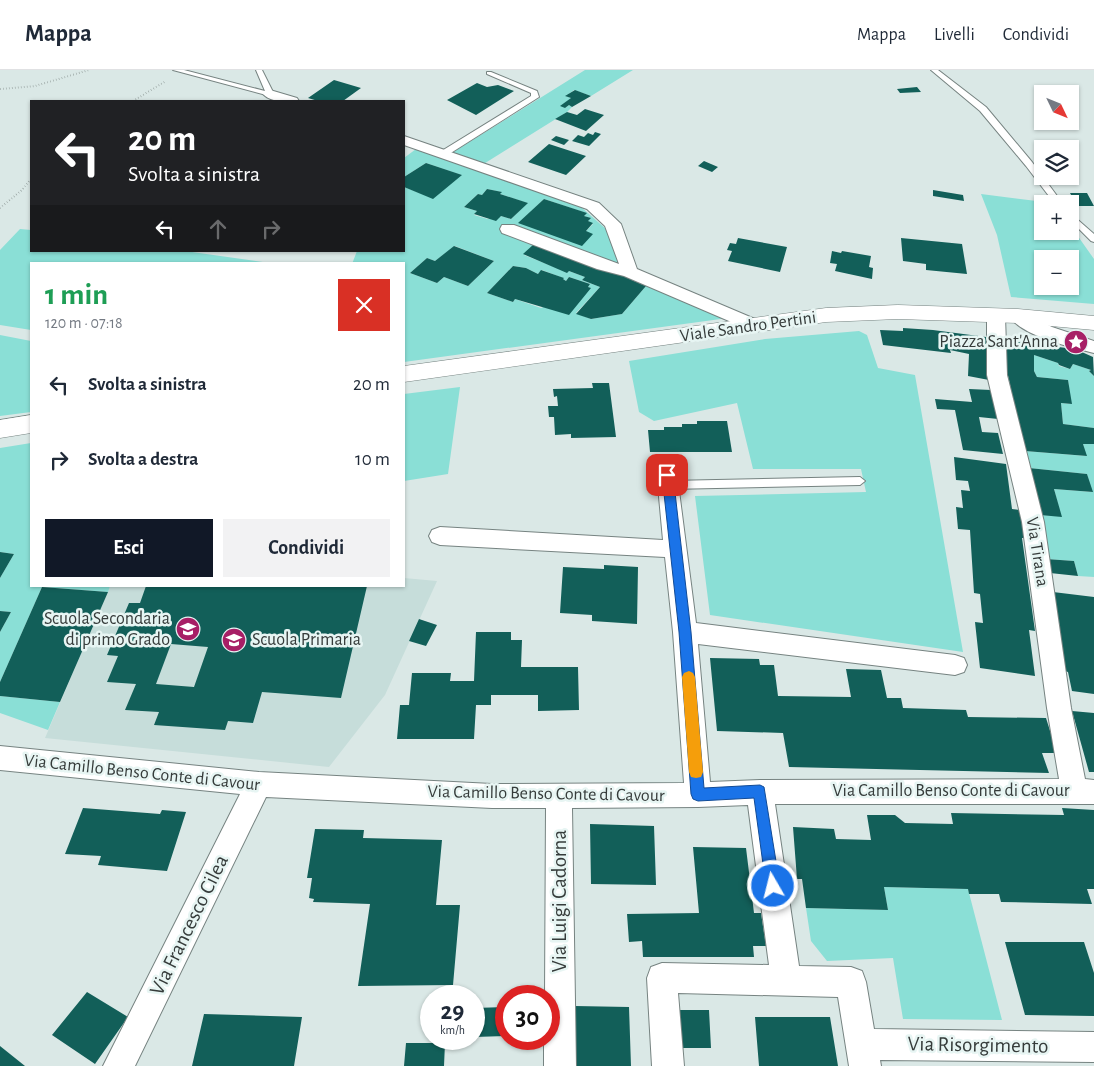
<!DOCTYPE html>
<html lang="it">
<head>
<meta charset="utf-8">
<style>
  body { margin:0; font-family:"Alegreya Sans",sans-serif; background:#f2f2f3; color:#1f2937; height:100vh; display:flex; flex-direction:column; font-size:19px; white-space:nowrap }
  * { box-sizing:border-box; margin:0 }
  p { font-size:16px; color:#747a83 }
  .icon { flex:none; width:28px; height:28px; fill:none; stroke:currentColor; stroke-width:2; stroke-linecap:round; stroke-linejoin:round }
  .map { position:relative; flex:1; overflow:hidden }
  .details { position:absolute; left:30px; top:192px; width:375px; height:325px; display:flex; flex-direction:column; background:#fff; border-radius:0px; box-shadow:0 1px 4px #0004 }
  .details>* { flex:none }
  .top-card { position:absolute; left:30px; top:30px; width:375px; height:152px; border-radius:0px; box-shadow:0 1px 4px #0004; background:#202124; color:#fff; overflow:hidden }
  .needle { width:32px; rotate:133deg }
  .fabs { position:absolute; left:1034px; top:15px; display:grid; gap:10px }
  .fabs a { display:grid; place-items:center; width:45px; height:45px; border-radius:0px; background:#fff; box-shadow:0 1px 4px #0004; font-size:25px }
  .speed { position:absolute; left:420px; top:915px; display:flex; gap:10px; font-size:25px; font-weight:700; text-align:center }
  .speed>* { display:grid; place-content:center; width:65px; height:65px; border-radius:50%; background:#fff; box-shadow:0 1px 4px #0004; line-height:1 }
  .speed small { font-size:12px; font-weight:400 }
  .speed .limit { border:8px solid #d22; background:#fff; color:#111 }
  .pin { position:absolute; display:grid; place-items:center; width:42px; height:42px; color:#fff; margin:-21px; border-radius:10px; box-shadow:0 2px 8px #0006 }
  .me { position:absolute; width:55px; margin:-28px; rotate:352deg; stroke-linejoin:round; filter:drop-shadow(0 0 4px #0008) }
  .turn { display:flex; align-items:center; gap:18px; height:105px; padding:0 15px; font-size:22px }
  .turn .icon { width:65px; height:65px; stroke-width:2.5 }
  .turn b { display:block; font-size:35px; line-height:42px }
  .lanes { display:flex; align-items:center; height:48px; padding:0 15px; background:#0003; justify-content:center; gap:25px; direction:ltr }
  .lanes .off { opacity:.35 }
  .round { display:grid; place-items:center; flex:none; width:52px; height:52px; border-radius:0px; background:#f2f2f3 }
  .headline { display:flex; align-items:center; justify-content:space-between; height:85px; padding:0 15px }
  h1 { font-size:30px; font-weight:700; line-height:38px; color:#1e9e55 }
  .primary-button { display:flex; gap:10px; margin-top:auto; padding:10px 15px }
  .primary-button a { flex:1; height:58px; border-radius:0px; background:#111827; color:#fff; font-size:20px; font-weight:700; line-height:58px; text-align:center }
  .primary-button a+a { background:#f2f2f3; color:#1f2937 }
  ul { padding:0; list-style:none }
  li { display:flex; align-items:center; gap:15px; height:75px; padding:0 15px }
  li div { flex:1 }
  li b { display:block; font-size:19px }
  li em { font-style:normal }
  header { display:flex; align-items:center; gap:30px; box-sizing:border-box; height:70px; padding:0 25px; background:#fff; border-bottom:1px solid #e0e1e3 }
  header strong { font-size:24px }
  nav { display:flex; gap:28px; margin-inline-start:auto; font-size:18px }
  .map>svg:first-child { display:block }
</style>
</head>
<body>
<header>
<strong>Mappa</strong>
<nav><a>Mappa</a><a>Livelli</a><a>Condividi</a></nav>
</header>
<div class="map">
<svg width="1094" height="996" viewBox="0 0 1094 996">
  <rect width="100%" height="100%" fill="#dae8e6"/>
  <path fill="#c6ddda" d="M404,508l33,3 -52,114 -56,72 -284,-29 65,-152h294z"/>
  <path fill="#8adfd6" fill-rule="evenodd" d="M585,0h48l-42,26 -17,-6 -8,6 5,2 -6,10 4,-3 3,2 -5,5 -85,53 -32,-11z
    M416,79l165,58 25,22 20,45 102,44 -324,44v-98h-52l5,-13h47v-64l29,11 28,-23 -35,-12 -22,14v-19zM487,119l14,3 -1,2 27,9 -16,16 -10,-3 -13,3 -14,-4 3,-4 -13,-4 14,-13 4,1zM544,129l42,14 -2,3 6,2 -2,3 5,3 -7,7 -67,-8zM534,174l99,35 -1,1 14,6 -24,28 -31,5 -15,-6 24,-26 -18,-7 3,-3 -16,-6 -2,1 -43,-17zM455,176l39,15 -26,25 -24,-9 -7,6 -27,-10 17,-15 8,3zM513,196l13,2 12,6 4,-4 21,8v1l3,2 3,-4 21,7 -2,3 2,1 -49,20 -26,-9 -2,3 -26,-9z
    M981,124l72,9 -11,1v27h28v-6l24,34v45l-83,-7 -14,-62zM1042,189h28v27h-28z
    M20,159l11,1v21h154l92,13h-246v66l-31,-5v-75z
    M859,261l8,4 11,33 37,7 48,277 -253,-37 -15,-119 171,-4 -5,-23h-108l-16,-66 -83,18 -15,-9 -10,-51 136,-22z
    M0,265l31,6v71l-31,4z
    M1034,285l24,8 1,3 11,3 3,-5 18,6 -2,1 5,5v52l-31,-4 -2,-21 10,1 -3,-24 -31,-3 -3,-6z
    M460,317l-12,87 -44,7v-87z
    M31,373v143h79l-2,6 -66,-5 -42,95v-50l11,-20 -11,-1v-33l14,-24 -14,-2v-104z
    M1083,374h11v133l-16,-1 -4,-15 -28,-2 -6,-44 21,1 -7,-27 38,3 -5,-18 -58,-6 -4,-17 61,5z
    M0,626l60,6 -12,28 -48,-17z
    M884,817l84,2 34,131 -99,-1 -10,-61 -66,3 -16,-20 -5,-33 82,2z"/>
  <path fill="#125f59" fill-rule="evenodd" d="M334,10l27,8 -18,13h-25l-10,-3z
    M477,13l10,4 11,-2 16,6 -38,24 -29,-15z
    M917,17l4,5 -21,1 -3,-4z
    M575,20l16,6 -19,11 -3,-2 -4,3 -5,-2 11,-8 -6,-2z
    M585,39l19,6 -18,16 -31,-12 12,-7 10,3z
    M595,62l6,2 -12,12 -17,-5 6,-6 6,2 4,-4 5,2z
    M556,66l13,4 -5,5 -13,-5z
    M549,74l37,12 -20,19 -38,-13z
    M704,91l14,6 -6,5 -14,-6z
    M426,93l36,12 -29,24 -29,-12v-10z
    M487,119l15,3 -2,2 28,9 -17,16 -10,-3 -5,5 -22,-7 3,-3 -13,-4 14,-13 4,1z
    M933,120l30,5 1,6 -31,-5z
    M1070,123h17l7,13h-17z
    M544,129l43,14 -3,3 7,2 -3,3 5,2 -7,8 7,3 -11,12 -64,-23z
    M738,168l49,9 -7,25 -52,-11 4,-10 -5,-1 3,-7 6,1z
    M901,168l61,6 5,30 -41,-4v-6l-23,-3z
    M534,174l100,34 -2,2 14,6 -24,28 -31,5 -15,-5 24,-27 -18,-7 3,-3 -16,-6 -2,2 -44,-19z
    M454,176l40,15 -26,25 -24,-9 -7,6 -27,-10 17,-15 8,3z
    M832,181l9,2 1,-2 29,5 -2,11 4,1 -1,11 -37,-8 2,-7 -7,-1z
    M513,196l13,2 12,6 3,-4 23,8 -1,1 3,2 3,-4 21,7 -2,3 3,1 -22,27 -54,-16 -2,3 -26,-9z
    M903,258l30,2 53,7v12l5,2 -2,29 -21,-4 1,-22 -19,-4 1,3 -68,-8 -3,-15 23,1z
    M1007,271l68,8 18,8 1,19 -5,-5 2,-1 -18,-6 -3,5 -11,-4 -1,-2 -24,-8v16l3,6 31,3 4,24 -11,-1 2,21 31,4v16h-11l4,12 -62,-5 -19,-84z
    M592,313h17l7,54 -45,1v-4l-16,1 -1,-18h-5l-1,-11h10l-1,-10 -3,1 -1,-8 40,-1z
    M969,319l22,1 7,29 -19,-2 3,15 16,1 5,21 -40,-4 -8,-40 -18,-1 -2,-10 37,3z
    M697,351h30l5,31h-82l-2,-22h16v-3h18v-3h15z
    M954,387l52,7 6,45 8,1 4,28h-2l13,93 -6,-1 6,46 -55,-8 -5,-46 8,1 -3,-29 -6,-1 -4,-63 -12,-1 -2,-22 7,1 -2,-18 9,1 -2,-10 -12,-1z
    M1029,398l58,6 6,18 -39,-3 8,28 -22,-2z
    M0,482l14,2 -14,24z
    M1046,489l28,2 4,15 -28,-3z
    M604,495l34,2 -1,57 -45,-3v-6l-32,-2 3,-46 41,2z
    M146,516h221l-26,112 -79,-6 -9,31 -25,-2 -3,9 -71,-5 5,-13 -34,-2 11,-26 -29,-2 11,-26 -11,-1 22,-52h11zM171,574l37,3 -14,40 -38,-3z
    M42,517l66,5 -48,110 -60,-6v-14z
    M1053,522l41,5v97l-22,-3 -4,-19 -3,-1 -8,-43h3z
    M0,541l11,1 -11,20z
    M419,549l18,6 -11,21 -17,-5z
    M476,562h35v8h11l-1,27h57l1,43 -41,1v-16h-47v10h-15l-2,34h-77l3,-34h9l3,-32h39l-1,8h24z
    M710,588l49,1 1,6h14l4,31 73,1 -5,-28 35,1 6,28h14l2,10 63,2 2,7 78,1 11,35h-15l7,20 -260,-6 -6,-34 -66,-2z
    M1072,641l22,2v59h-5z
    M83,738l77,6 2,-4 24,2 -19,59 -69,-6 3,-9 -36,-2z
    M1062,738l32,2v79h-7l5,15 -91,-2 -2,-8h-30l-1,-5 -84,-2 4,23 -82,-2 -4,-29h-5l-4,-52 41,2 2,10 35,1 -4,-25h28l10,8 48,1 -2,-11 113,2z
    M590,754l64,2 2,59 -65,-1z
    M315,759l49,1 -1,8 79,2 -6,65h24l-7,80 -95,1 12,-82 -57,-2 1,-3 -5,-1 3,-20h-5z
    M693,777l53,1 8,65h7l5,33h-13l1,11h-111l-1,-16 -13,1 -2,-28 72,-1z
    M1005,872h79l10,31v43l-69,-1z
    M87,922l41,25 -33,47 -43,-29z
    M575,936l54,1 2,59h-56z
    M506,937v29l-32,1v-29z
    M680,940h29l2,38h-31z
    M204,944l98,3 -8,49h-102z
    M755,947h75l8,49h-79z
    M406,973h39l-1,23h-40z
    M0,976l25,20h-25z"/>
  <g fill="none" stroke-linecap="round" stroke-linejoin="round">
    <g stroke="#768381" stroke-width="2">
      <path id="service" d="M173,0h11l81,21 -9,-21h6l12,24 -4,2z
        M931,0h7l48,37 46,55 31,42h-8l-29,-38 -46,-55z
        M487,2h4l46,19 2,6 -93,59h-6v-4l91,-56v-3l-44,-19z
        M1070,143l24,21v8l-3,-1 -21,-21z
        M860,407l5,4 -5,4 -191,4 -5,-4 5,-4z"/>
    </g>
    <g stroke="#768381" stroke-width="2">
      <path id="minor" d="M270,20l27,8 2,3c-11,1 -28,2 -36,-7l2,-3z
        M404,66l195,67 22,21 16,45 125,53 3,4 -3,4 -6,2 -6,-2 -126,-54 -27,-7 -95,-36 -2,-4 2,-4h12l105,39 -14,-38 -18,-17 -183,-64z
        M996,240l6,2 3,4 2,59 37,147 27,186 14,71 9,1v24h-319l24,162 52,1 11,4 4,11 8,47 220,3v30l-214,-2 1,6h-32l-11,-69 -160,-4 6,73h-32l-5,-88 4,-11 11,-4 107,2 -21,-160 -50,2 -126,1 4,258h-32v-27h5v-43h-4l1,-188h-54l-226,-11 -131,269h-32l137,-272 -240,-24v-24l259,26 233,12 192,-1 -11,-151 -8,-75 -225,-12 -8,-3 -3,-6 3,-6 8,-3 223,13 -6,-65 3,-5 7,-3 7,3 3,5 19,148 259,32 9,3 3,7 -3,7 -9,3 -257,-31 12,138 50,-2 299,-1 -12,-71 -25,-186 -35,-147v-59l3,-4z
        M1018,240l34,17 42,14v12c-23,-6 -71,-16 -85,-37l3,-4z"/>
    </g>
    <g stroke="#768381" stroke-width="1">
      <path id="tertiary" d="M898,235l120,4 76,7v14l-76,-7 -120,-4 -72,3 -422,60v-16l422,-58z
        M31,345v18l-31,5v-18z"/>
    </g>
    <path stroke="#86908e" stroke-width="2" stroke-dasharray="0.5 2.5" stroke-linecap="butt" d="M0,19l35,-3 54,-16
      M133,31l33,-20
      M0,138l22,-18 9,-11"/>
    <use href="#service" fill="#fff" fill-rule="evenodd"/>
    <use href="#minor" fill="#fff" fill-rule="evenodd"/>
    <use href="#tertiary" fill="#fff" fill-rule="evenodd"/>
  </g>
  <path fill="#1a73e8" stroke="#114b97" d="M667,401l6,4 18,157 13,156 56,-3 4,2 16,99 -2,5 -5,2 -5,-2 -2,-5 -12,-88 -56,3 -5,-2 -2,-5 -12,-162 -17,-157z"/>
  <path fill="#f59e0b" d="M689,601l4,2 2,4 8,95 -2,5 -5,1 -5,-1 -2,-5 -7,-95 2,-4z"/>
  <defs>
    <g id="sight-disc" transform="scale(1.25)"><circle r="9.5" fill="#a71f66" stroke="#e7f5f3"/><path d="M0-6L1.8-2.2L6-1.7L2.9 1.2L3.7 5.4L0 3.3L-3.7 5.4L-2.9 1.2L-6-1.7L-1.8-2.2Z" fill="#fff"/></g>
    <g id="school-disc" transform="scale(1.25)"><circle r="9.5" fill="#a71f66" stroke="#e7f5f3"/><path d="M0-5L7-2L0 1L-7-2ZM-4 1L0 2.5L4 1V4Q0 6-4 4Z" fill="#fff"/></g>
  </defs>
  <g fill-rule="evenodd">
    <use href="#sight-disc" x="1076" y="272"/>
    <use href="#school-disc" x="188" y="559"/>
    <use href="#school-disc" x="234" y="570"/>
  </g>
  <g text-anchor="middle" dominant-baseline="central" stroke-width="5" stroke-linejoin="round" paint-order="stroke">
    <g font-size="18" fill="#363c3b" stroke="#e7f5f3">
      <text transform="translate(748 257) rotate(-8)">Viale Sandro Pertini</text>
      <text transform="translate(1037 482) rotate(81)">Via Tirana</text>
      <text transform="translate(142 703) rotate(6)">Via Camillo Benso Conte di Cavour</text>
      <text x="951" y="721">Via Camillo Benso Conte di Cavour</text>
      <text transform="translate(546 724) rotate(1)">Via Camillo Benso Conte di Cavour</text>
    </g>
    <g font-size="18" fill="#363c3b" stroke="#e7f5f3" text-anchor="end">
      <text x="1058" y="272">Piazza Sant'Anna</text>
      <text x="170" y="549">Scuola Secondaria<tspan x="170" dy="21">di primo Grado</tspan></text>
      <text x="252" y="570" text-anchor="start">Scuola Primaria</text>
    </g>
    <g font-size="21" fill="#363c3b" stroke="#e7f5f3">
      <text transform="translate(559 831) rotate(-90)">Via Luigi Cadorna</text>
      <text transform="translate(189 855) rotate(-64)">Via Francesco Cilea</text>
      <text transform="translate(978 975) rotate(1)">Via Risorgimento</text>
    </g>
  </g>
</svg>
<div class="fabs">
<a><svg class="needle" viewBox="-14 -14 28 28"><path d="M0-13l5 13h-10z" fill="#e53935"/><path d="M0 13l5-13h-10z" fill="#747a83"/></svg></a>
<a><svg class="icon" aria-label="layers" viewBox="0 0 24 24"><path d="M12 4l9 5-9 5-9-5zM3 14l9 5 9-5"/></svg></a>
<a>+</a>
<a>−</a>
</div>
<div class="speed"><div>29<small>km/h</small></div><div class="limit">30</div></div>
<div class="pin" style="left:667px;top:405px;background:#d93025"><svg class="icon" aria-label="arrive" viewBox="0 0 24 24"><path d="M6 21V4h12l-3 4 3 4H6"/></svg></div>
<svg class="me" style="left:773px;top:816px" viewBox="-20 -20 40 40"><circle r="17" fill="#1a73e8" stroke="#fff" stroke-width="3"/><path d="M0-11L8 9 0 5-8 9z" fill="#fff"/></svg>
<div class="top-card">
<div class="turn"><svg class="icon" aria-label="left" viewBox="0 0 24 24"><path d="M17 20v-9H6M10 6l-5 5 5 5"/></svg><div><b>20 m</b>Svolta a sinistra</div></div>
<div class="lanes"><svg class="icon" aria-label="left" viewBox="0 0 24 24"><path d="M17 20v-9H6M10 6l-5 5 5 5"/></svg><svg class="icon off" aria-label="ahead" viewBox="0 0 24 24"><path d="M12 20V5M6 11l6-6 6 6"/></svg><svg class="icon off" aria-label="right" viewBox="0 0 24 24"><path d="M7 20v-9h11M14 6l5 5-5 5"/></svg></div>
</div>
<section class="details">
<div class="headline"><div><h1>1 min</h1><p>120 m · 07:18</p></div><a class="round" style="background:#d93025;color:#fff"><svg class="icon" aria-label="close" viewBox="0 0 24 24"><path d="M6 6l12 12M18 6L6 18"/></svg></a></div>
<ul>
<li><svg class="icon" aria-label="left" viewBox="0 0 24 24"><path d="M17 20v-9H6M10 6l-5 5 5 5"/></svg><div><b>Svolta a sinistra</b></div><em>20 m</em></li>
<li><svg class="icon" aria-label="right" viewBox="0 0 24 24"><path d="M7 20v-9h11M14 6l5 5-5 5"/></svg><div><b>Svolta a destra</b></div><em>10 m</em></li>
</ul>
<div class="primary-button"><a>Esci</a><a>Condividi</a></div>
</section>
</div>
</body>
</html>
